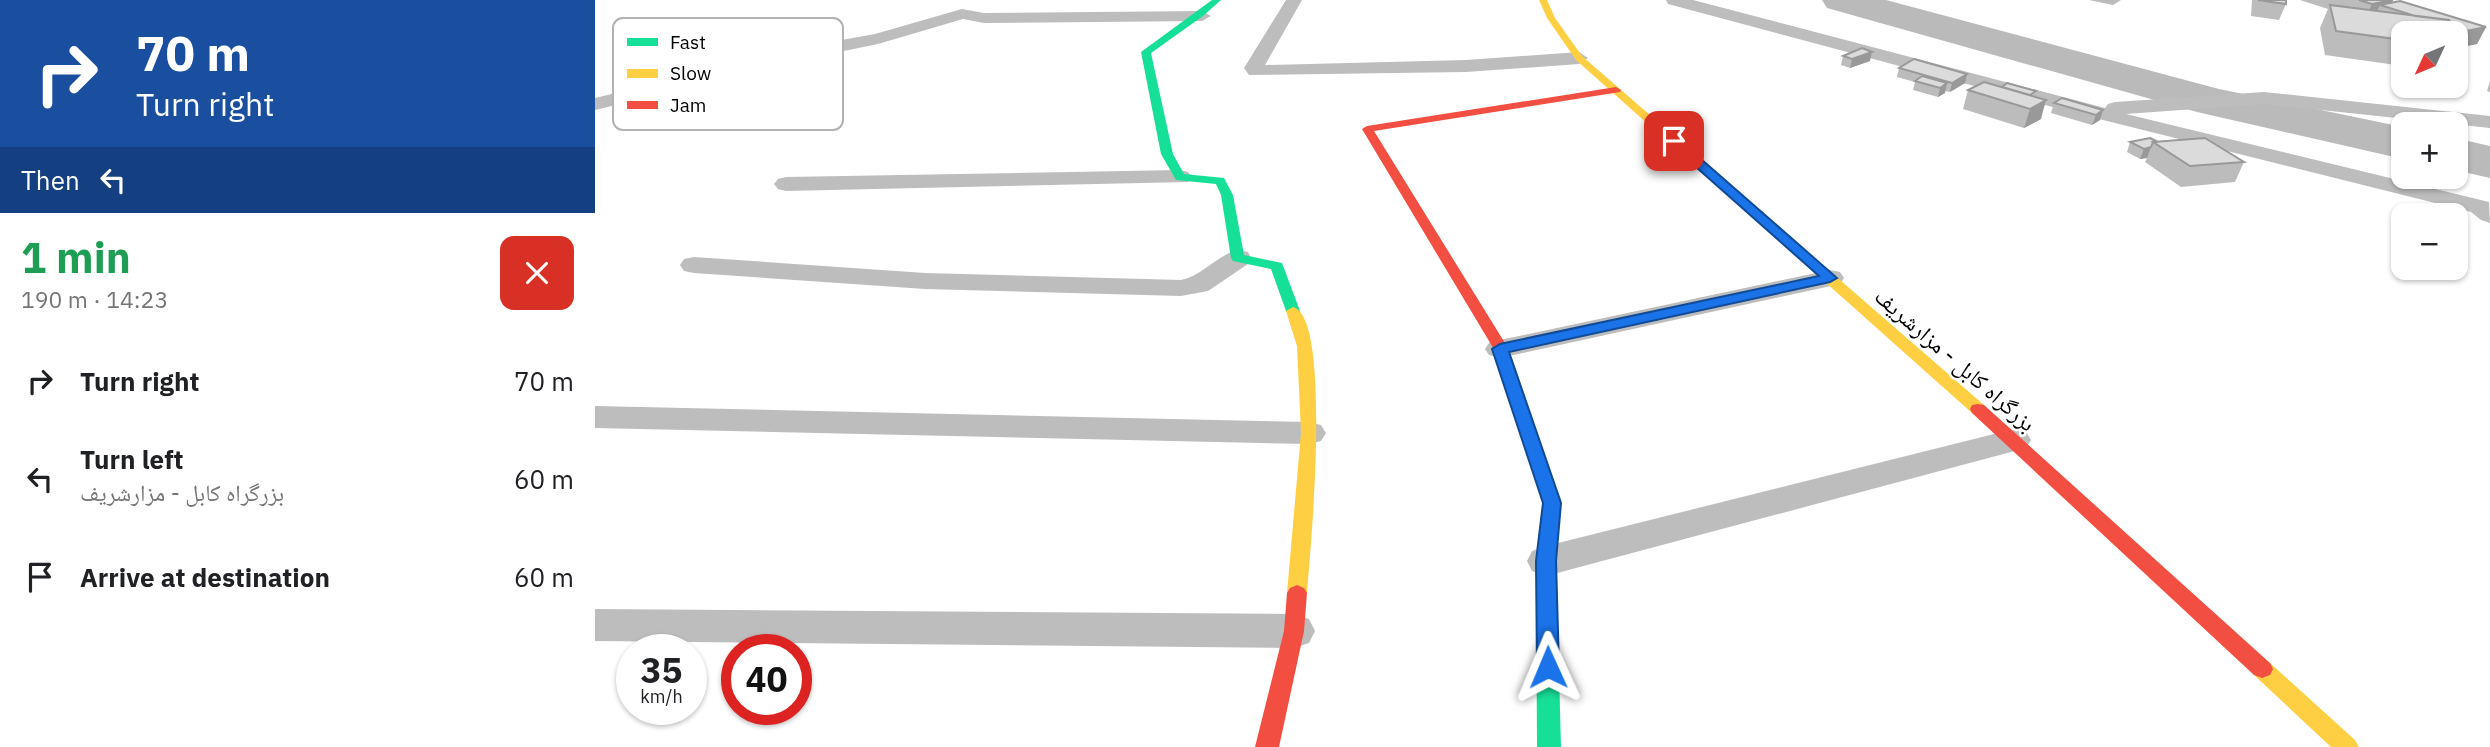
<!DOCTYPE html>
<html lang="en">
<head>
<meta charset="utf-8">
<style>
  body { margin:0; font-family:"IBM Plex Sans","Noto Naskh Arabic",sans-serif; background:#f2f2f2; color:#202124; height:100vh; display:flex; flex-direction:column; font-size:26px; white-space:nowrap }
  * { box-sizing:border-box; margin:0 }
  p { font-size:23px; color:#757577 }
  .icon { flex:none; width:38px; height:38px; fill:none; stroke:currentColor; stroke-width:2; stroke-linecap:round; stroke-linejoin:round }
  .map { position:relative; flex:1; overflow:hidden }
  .sheet { display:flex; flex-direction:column; background:#fff; width:595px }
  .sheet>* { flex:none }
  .banner { background:#1a4fa0; color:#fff; overflow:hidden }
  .needle { width:46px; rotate:226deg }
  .fabs { position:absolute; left:1796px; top:21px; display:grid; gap:14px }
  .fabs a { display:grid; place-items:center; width:77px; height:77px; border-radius:14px; background:#fff; box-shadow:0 2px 5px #0004; font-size:35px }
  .speed { position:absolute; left:21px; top:634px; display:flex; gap:14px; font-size:35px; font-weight:700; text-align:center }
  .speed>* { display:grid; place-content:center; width:91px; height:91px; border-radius:50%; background:#fff; box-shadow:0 2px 5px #0004; line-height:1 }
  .speed small { font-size:18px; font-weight:400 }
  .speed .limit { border:10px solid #d22; background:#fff; color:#111 }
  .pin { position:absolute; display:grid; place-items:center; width:60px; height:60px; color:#fff; margin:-30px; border-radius:14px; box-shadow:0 4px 10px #0006 }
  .me { position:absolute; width:77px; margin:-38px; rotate:359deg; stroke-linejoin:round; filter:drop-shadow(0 0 5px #0008) }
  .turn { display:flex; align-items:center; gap:24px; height:147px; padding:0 21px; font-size:32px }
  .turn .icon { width:91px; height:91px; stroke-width:2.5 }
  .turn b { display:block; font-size:49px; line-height:60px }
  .then { display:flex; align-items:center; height:66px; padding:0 21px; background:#0003; gap:14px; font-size:26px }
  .round { display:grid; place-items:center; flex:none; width:74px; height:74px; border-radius:14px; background:#f2f2f2 }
  .overview { display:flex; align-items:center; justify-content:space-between; height:119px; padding:0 21px }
  h1 { font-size:42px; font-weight:700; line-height:52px; color:#1e9e55 }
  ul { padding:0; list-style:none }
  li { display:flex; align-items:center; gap:21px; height:98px; padding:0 21px }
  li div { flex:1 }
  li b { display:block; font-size:26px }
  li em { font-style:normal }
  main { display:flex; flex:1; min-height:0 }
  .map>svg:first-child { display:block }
</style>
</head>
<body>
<main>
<section class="sheet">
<div class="banner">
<div class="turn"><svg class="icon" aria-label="right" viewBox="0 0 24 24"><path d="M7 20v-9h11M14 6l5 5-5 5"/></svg><div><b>70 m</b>Turn right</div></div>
<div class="then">Then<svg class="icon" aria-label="left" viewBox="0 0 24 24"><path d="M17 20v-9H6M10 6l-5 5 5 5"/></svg></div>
</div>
<div class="overview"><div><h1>1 min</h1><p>190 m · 14:23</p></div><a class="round" style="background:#d93025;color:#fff"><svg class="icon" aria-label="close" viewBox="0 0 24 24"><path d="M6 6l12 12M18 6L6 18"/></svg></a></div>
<ul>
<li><svg class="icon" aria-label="right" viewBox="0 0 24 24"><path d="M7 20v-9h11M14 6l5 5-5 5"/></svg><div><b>Turn right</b></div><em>70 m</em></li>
<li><svg class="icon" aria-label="left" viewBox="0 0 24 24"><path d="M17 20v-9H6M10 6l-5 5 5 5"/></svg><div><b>Turn left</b><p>بزرگراه کابل - مزارشریف</p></div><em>60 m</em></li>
<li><svg class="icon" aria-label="arrive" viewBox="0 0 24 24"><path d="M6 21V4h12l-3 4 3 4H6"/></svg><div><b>Arrive at destination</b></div><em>60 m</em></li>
</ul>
</section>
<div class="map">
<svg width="1895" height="747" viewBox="0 0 1895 747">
  <rect width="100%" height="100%" fill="#fff"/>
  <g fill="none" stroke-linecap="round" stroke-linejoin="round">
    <path fill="#bababa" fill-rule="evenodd" d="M1227,0h64l333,89 184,38v32l-206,-47 -370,-104z
      M1860,138l35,8v32l-35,-8z"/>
    <path fill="#bdbdbd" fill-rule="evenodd" d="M691,0h16l-37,65 201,-5 113,-8 9,6 -9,6 -113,8 -217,3 -5,-7z
      M1071,0h27l412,108 3,-4 7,-2 149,-10 226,24v12l-226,-24 -138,10 363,88 1,21 -9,-3 -10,-8 -392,-98 -411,-110z
      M367,9l22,4 218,-2 9,5 -9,5 -218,2 -21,-4 -85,25 -64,13 -219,53v-12l219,-53 61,-11z
      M585,170l8,2 4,5 -4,5 -402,9 -8,-2 -4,-5 4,-5 8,-2z
      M643,250l10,2 3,6 -3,6 -40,27 -27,5 -256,-7 -231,-16 -10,-2 -4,-6 4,-6 10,-2 231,16 256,7c21,-4 36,-25 57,-30z
      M1235,270l10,2 4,6 -4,6 -340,74 -11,-3 -4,-6 4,-6 11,-3z
      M0,406l714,16 12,3 5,8 -5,8 -12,3 -714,-16z
      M1419,429l12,3 5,8 -5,8 -480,128 -14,-5 -5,-10 5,-10 14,-5z
      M0,609l699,5 15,5 6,12 -6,12 -15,5 -699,-7z"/>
    <path fill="#16e098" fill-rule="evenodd" d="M617,0h9l-18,16 -52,37 22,101 11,20 40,4 9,17 11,60 38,8 18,48 -2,3 -5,1 -7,-4 -15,-42 -38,-8 -2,-3 -10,-63 -5,-11 -40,-4 -15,-26 -20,-102z
      M905,343l8,5 53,155 -5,58 5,186h-24l-1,-186 7,-58 -51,-155z"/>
    <path fill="#ffcf43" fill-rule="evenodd" d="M944,0h8l8,18 27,38 402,349 2,4 -2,4h-12l-396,-353 -29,-42z
      M698,307c40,10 17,247 14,286l-3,5 -7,3 -7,-3 -3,-5 14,-160 -4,-87 -11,-35z
      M1667,660l8,3 85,77 4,7h-28l-77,-72 -3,-6 3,-6z"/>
    <path fill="#f24e42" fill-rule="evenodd" d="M1021,87l5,3 -1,2 -246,39 134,217 -3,3h-10l-133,-222 5,-3z
      M1383,404l6,1 286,258 3,6 -3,6 -8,3 -8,-3 -282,-262 -2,-4 2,-4z
      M702,585l7,3 3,5 -3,38 -25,116h-24l29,-116 3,-38 3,-5z"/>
  </g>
  <path fill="#bcbcbc" d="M1494,0h32l-8,5z
    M1657,0h34v4l-7,16 -28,-4z
    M1705,0h93l-1,3 94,24 -9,17 -15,3 1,1 -8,15v-30h-52v33l-78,-11 -5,-27 8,-19z
    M1248,56l27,5 -20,7 -9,-3z
    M1304,68l68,6 -2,9 -15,9 -5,-1v2l-7,4 -25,-7 2,-8 -18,-5z
    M1895,81v11l-3,-1z
    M1373,90l67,6 6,23 -17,9 -61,-19z
    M1459,103l49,7 -3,10 -8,5 -41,-12z
    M1535,142h28l86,20 -9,20 -54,5 -36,-25 2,-4 -7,1 -13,-7z"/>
  <path fill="#999" d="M1798,0l-4,8 -9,-3 -6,13 -10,2 8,-16z
    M1891,27l-9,17 -20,4 9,-17z
    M1277,52l-2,9 -20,7 2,-9z
    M1372,74l-2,9 -15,9 2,-9z
    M1352,83l-2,10 -7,4 2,-9z
    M1451,100l-5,19 -17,9 6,-19z
    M1508,110l-3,10 -8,5 4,-10z
    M1556,147l-4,11 -7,1 4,-10z"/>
  <path fill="#dbdbdb" stroke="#999" stroke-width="2" d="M1663,0h28v4z
    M1764,0h34l-21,4z
    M1805,1l86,26 -20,4 -13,-4 -4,-7 -34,-4 -35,-11z
    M1735,5l119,15 14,28 -8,-1v-14h-52v7l-67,-9z
    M1267,48l10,4 -20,7 -9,-3z
    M1319,59l53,15 -15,9 -53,-15z
    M1327,76l25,7 -7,5 -25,-7z
    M1389,82l62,18 -16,9 -62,-19z
    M1412,83l29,8 -6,4 -28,-8z
    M1467,98l41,12 -7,5 -42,-12z
    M1555,138l8,4h-5l-2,5 -7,2 -14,-7z
    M1610,138l39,24 -54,4 -37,-24z"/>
  <path fill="#1a73e8" stroke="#114b97" stroke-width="2" d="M1075,139h8l159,139 -7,4 -321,70 52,151 -5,58 3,106 -3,7 -8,2 -8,-2 -3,-7 -1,-106 7,-58 -51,-154 8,-5 319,-68 -149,-132z"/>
  <g text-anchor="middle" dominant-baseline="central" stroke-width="5" stroke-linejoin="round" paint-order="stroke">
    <g font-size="23" fill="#000" stroke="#fff">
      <text transform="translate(1361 359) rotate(41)">بزرگراه کابل - مزارشریف</text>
    </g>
  </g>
  <rect x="18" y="18" width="230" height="112" rx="10" fill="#fff" stroke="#b2b2b2" stroke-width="2"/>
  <rect x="32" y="38" width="31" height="8" fill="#16e098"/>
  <rect x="32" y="69" width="31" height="9" fill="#ffcf43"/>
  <rect x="32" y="101" width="31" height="8" fill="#f24e42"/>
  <g font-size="19" fill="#000">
    <text x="75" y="49">Fast</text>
    <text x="75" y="80">Slow</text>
    <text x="75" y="112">Jam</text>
  </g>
</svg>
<div class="fabs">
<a><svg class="needle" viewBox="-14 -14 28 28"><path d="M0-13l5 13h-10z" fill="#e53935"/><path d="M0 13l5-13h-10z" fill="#757577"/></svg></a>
<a>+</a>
<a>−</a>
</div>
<div class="speed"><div>35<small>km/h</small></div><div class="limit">40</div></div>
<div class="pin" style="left:1079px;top:141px;background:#d93025"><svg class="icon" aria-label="arrive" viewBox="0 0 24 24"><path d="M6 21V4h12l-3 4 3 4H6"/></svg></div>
<svg class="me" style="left:953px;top:667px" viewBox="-20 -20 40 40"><path d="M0-17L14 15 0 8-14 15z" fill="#1a73e8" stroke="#fff" stroke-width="4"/></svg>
</div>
</main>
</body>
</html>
